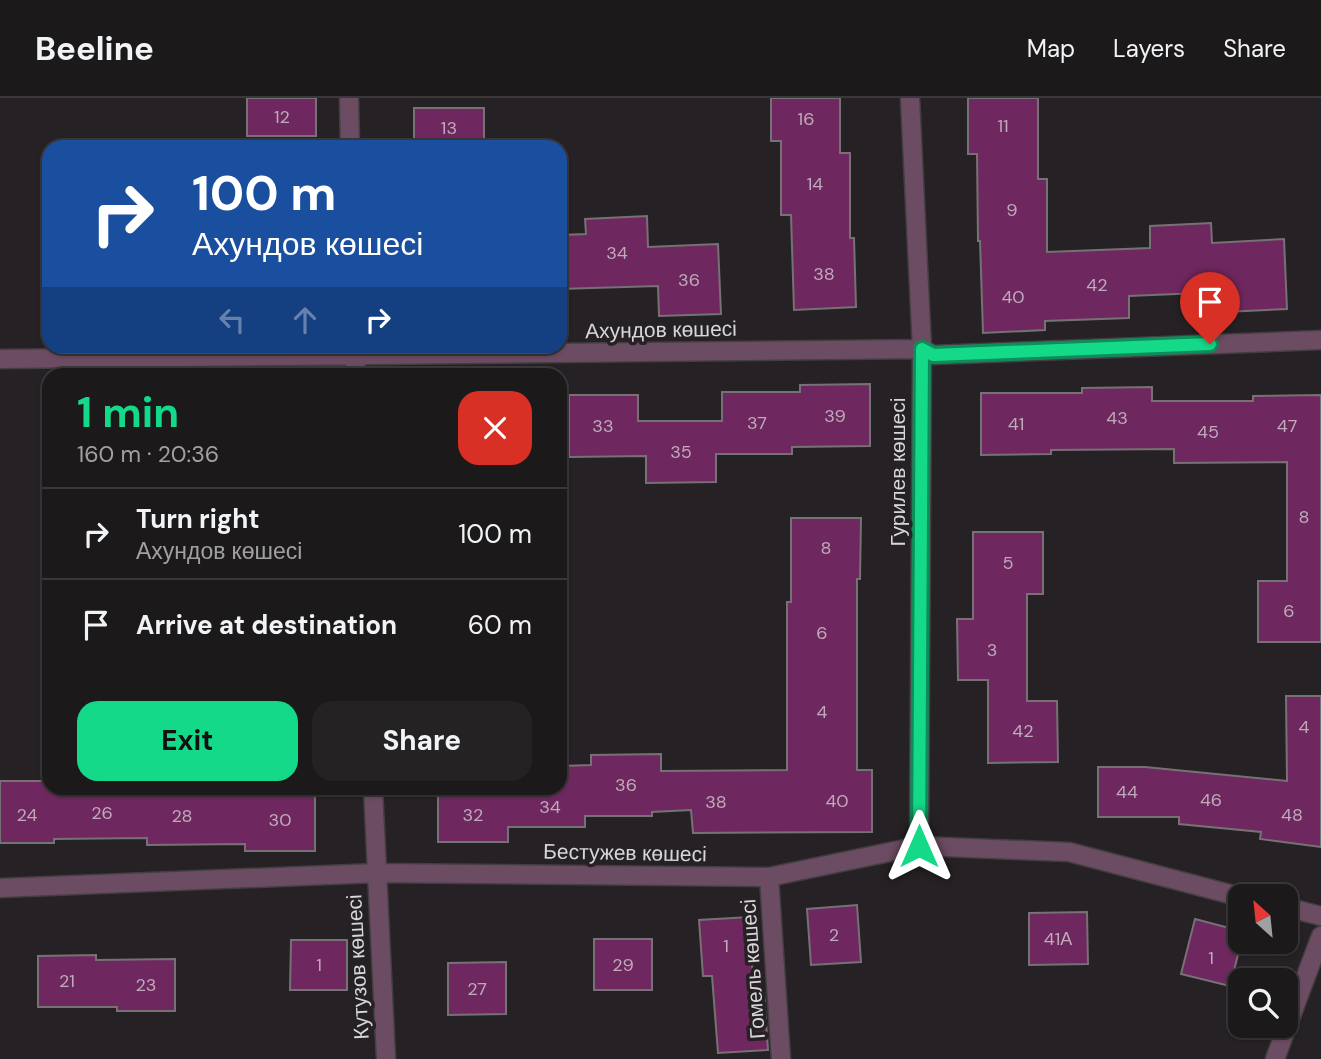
<!DOCTYPE html>
<html lang="en">
<head>
<meta charset="utf-8">
<style>
  body { margin:0; font-family:"DM Sans",sans-serif; background:#252224; color:#f1f3f6; height:100vh; display:flex; flex-direction:column; font-size:26px; white-space:nowrap }
  * { box-sizing:border-box; margin:0 }
  p { font-size:23px; color:#a0a0a3 }
  .icon { flex:none; width:38px; height:38px; fill:none; stroke:currentColor; stroke-width:2; stroke-linecap:round; stroke-linejoin:round }
  .map { position:relative; flex:1; overflow:hidden }
  .sheet { position:absolute; left:42px; top:270px; width:525px; height:427px; display:flex; flex-direction:column; background:#1c191b; border-radius:21px; box-shadow:0 2px 5px #0004,0 0 0 2px #3a383a }
  .sheet>* { flex:none }
  .guide { position:absolute; left:42px; top:42px; width:525px; height:214px; border-radius:21px; box-shadow:0 2px 5px #0004,0 0 0 2px #3a383a; background:#1a4fa0; color:#fff; overflow:hidden }
  .needle { width:46px; rotate:333deg }
  .tools { position:absolute; left:1228px; top:786px; display:grid; gap:14px }
  .tools a { display:grid; place-items:center; width:70px; height:70px; border-radius:14px; background:#1c191b; box-shadow:0 2px 5px #0004,0 0 0 2px #3a383a; font-size:35px }
  .pin { position:absolute; display:grid; place-items:center; width:60px; height:60px; color:#fff; margin:-72px -30px; border-radius:50% 50% 50% 0; rotate:-45deg; box-shadow:0 0 7px #0007 }
  .pin .icon { rotate:45deg }
  .me { position:absolute; width:77px; margin:-38px; rotate:0deg; stroke-linejoin:round; filter:drop-shadow(0 0 5px #0008) }
  .turn { display:flex; align-items:center; gap:24px; height:147px; padding:0 35px; font-size:32px }
  .turn .icon { width:91px; height:91px; stroke-width:2.5 }
  .turn b { display:block; font-size:49px; line-height:60px }
  .lanes { display:flex; align-items:center; height:66px; padding:0 35px; background:#0003; justify-content:center; gap:35px; direction:ltr }
  .lanes .off { opacity:.35 }
  .round { display:grid; place-items:center; flex:none; width:74px; height:74px; border-radius:21px; background:#252224 }
  .summary { display:flex; align-items:center; justify-content:space-between; height:119px; padding:0 35px }
  h1 { font-size:42px; font-weight:700; line-height:52px; color:#14d989 }
  .cta { display:flex; gap:14px; margin-top:auto; padding:14px 35px }
  .cta a { flex:1; height:80px; border-radius:21px; background:#14d989; color:#111; font-size:28px; font-weight:700; line-height:80px; text-align:center }
  .cta a+a { background:#252224; color:#f1f3f6 }
  ul { padding:0; list-style:none }
  li { display:flex; align-items:center; gap:21px; height:91px; padding:0 35px; border-top:2px solid #3a383a }
  li div { flex:1 }
  li b { display:block; font-size:26px }
  li em { font-style:normal }
  header { display:flex; align-items:center; gap:42px; box-sizing:border-box; height:98px; padding:0 35px; background:#1c191b; border-bottom:2px solid #3a383a }
  header strong { font-size:33px }
  nav { display:flex; gap:38px; margin-inline-start:auto; font-size:24px }
  .map>svg:first-child { display:block }
</style>
</head>
<body>
<header>
<strong>Beeline</strong>
<nav><a>Map</a><a>Layers</a><a>Share</a></nav>
</header>
<div class="map">
<svg width="1321" height="961" viewBox="0 0 1321 961">
  <rect width="100%" height="100%" fill="#252124"/>
  <path fill="#6f285f" stroke="#767174" stroke-width="2" d="M247,0h69v38h-69z
    M771,0h69v55h10v85h4l2,69 -62,3 -3,-95h-10v-74h-10z
    M968,0h70v81h9v73l103,-4v-22l61,-3 1,20 72,-4 3,70 -62,3 -1,-20 -95,4v22l-84,3v9l-62,3 -3,-92h-2l-1,-87h-9z
    M414,10h70v39h-70z
    M647,118l1,31 70,-3 3,70 -62,2 -1,-30 -98,3v-54l26,-1 -1,-15z
    M870,286v62l-78,1v7h-76v28l-70,1v-27l-77,1v-62h69v26h84v-29h78v-7z
    M1152,289v14h101v-5l68,-1v247h-63v-61h29v-119l-113,1v-14l-123,1v4l-70,1v-62h101v-5z
    M791,420h70l-1,61h-3v191h15v62l-179,1 -2,-23 -39,2v4h-67v11h-77v15h-70v-54h122v-22l31,-1v-10l70,-1v17l126,-1v-168h4z
    M973,434h70v62h-16v107h30l1,61 -70,1v-83h-30l-1,-61h16z
    M1286,598h35v151l-61,-8 1,-7 -82,-8v-7h-81v-50h47l142,14z
    M0,683h49v7l266,1v62h-70v-7l-98,1v-7l-93,1v4h-54z
    M857,807l4,57 -50,3 -4,-56z
    M1087,814l1,52 -59,1v-52z
    M749,819l5,77 10,-1 4,57 -50,3 -6,-77h-9l-4,-56z
    M1195,821l46,12v12l-11,43 -49,-12z
    M594,841h58v51h-58z
    M291,842h56v50h-57z
    M96,857v5l79,-1v52h-58v-4h-79v-51z
    M506,864v52l-58,1v-52z"/>
  <g fill="none" stroke-linecap="round" stroke-linejoin="round">
    <g stroke="#423e41" stroke-width="21">
      <path id="minor" d="M349,0l1,49
        M910,0l12,251 -3,497
        M355,248l1,28
        M0,261l922,-10 11,6 388,-15
        M373,690l13,271
        M769,779l12,182
        M0,790l377,-15 392,4 150,-31 150,6 172,45
        M1286,809l35,9
        M1275,961l46,-123"/>
    </g>
    <use href="#minor" stroke="#6c4c62" stroke-width="18"/>
  </g>
  <g fill="none" stroke-linecap="round" stroke-linejoin="round">
    <g stroke="#0d8d59" stroke-width="18">
      <path id="route" d="M919,748l3,-497 11,6 277,-11"/>
    </g>
    <use href="#route" stroke="#14d989" stroke-width="12"/>
  </g>
  <g text-anchor="middle" dominant-baseline="central" stroke-width="7" stroke-linejoin="round" paint-order="stroke">
    <g font-size="18" fill="#beaaba">
      <text x="282" y="19">12</text>
      <text x="806" y="21">16</text>
      <text x="1003" y="28">11</text>
      <text x="449" y="30">13</text>
      <text x="815" y="86">14</text>
      <text x="1012" y="112">9</text>
      <text x="617" y="155">34</text>
      <text x="824" y="176">38</text>
      <text x="689" y="182">36</text>
      <text x="1097" y="187">42</text>
      <text x="1013" y="199">40</text>
      <text x="835" y="318">39</text>
      <text x="1117" y="320">43</text>
      <text x="757" y="325">37</text>
      <text x="1016" y="326">41</text>
      <text x="603" y="328">33</text>
      <text x="1287" y="328">47</text>
      <text x="1208" y="334">45</text>
      <text x="681" y="354">35</text>
      <text x="1304" y="419">8</text>
      <text x="826" y="450">8</text>
      <text x="1008" y="465">5</text>
      <text x="1289" y="513">6</text>
      <text x="822" y="535">6</text>
      <text x="992" y="552">3</text>
      <text x="822" y="614">4</text>
      <text x="1304" y="629">4</text>
      <text x="1023" y="633">42</text>
      <text x="626" y="687">36</text>
      <text x="1127" y="694">44</text>
      <text x="1211" y="702">46</text>
      <text x="837" y="703">40</text>
      <text x="716" y="704">38</text>
      <text x="550" y="709">34</text>
      <text x="102" y="715">26</text>
      <text x="27" y="717">24</text>
      <text x="473" y="717">32</text>
      <text x="1292" y="717">48</text>
      <text x="182" y="718">28</text>
      <text x="280" y="722">30</text>
      <text x="834" y="837">2</text>
      <text x="1058" y="841">41А</text>
      <text x="726" y="848">1</text>
      <text x="1211" y="860">1</text>
      <text x="319" y="867">1</text>
      <text x="623" y="867">29</text>
      <text x="67" y="883">21</text>
      <text x="146" y="887">23</text>
      <text x="477" y="891">27</text>
    </g>
    <g font-size="21" fill="#d9d6d8" stroke="#252124">
      <text transform="translate(661 232) rotate(-1)">Ахундов көшесі</text>
      <text transform="translate(898 374) rotate(-90)">Гурилев көшесі</text>
      <text transform="translate(625 755) rotate(1)">Бестужев көшесі</text>
      <text transform="translate(358 869) rotate(-93)">Кутузов көшесі</text>
      <text transform="translate(753 871) rotate(-94)">Гомель көшесі</text>
    </g>
  </g>
</svg>
<div class="tools">
<a><svg class="needle" viewBox="-14 -14 28 28"><path d="M0-13l5 13h-10z" fill="#e53935"/><path d="M0 13l5-13h-10z" fill="#a0a0a3"/></svg></a>
<a><svg class="icon" aria-label="search" viewBox="0 0 24 24"><circle cx="10" cy="10" r="6"/><path d="M15 15l6 6"/></svg></a>
</div>
<div class="pin" style="left:1210px;top:246px;background:#d93025"><svg class="icon" aria-label="arrive" viewBox="0 0 24 24"><path d="M6 21V4h12l-3 4 3 4H6"/></svg></div>
<svg class="me" style="left:919px;top:748px" viewBox="-20 -20 40 40"><path d="M0-17L14 15 0 8-14 15z" fill="#14d989" stroke="#fff" stroke-width="4"/></svg>
<div class="guide">
<div class="turn"><svg class="icon" aria-label="right" viewBox="0 0 24 24"><path d="M7 20v-9h11M14 6l5 5-5 5"/></svg><div><b>100 m</b>Ахундов көшесі</div></div>
<div class="lanes"><svg class="icon off" aria-label="left" viewBox="0 0 24 24"><path d="M17 20v-9H6M10 6l-5 5 5 5"/></svg><svg class="icon off" aria-label="ahead" viewBox="0 0 24 24"><path d="M12 20V5M6 11l6-6 6 6"/></svg><svg class="icon" aria-label="right" viewBox="0 0 24 24"><path d="M7 20v-9h11M14 6l5 5-5 5"/></svg></div>
</div>
<section class="sheet">
<div class="summary"><div><h1>1 min</h1><p>160 m · 20:36</p></div><a class="round" style="background:#d93025;color:#fff"><svg class="icon" aria-label="close" viewBox="0 0 24 24"><path d="M6 6l12 12M18 6L6 18"/></svg></a></div>
<ul>
<li><svg class="icon" aria-label="right" viewBox="0 0 24 24"><path d="M7 20v-9h11M14 6l5 5-5 5"/></svg><div><b>Turn right</b><p>Ахундов көшесі</p></div><em>100 m</em></li>
<li><svg class="icon" aria-label="arrive" viewBox="0 0 24 24"><path d="M6 21V4h12l-3 4 3 4H6"/></svg><div><b>Arrive at destination</b></div><em>60 m</em></li>
</ul>
<div class="cta"><a>Exit</a><a>Share</a></div>
</section>
</div>
</body>
</html>
